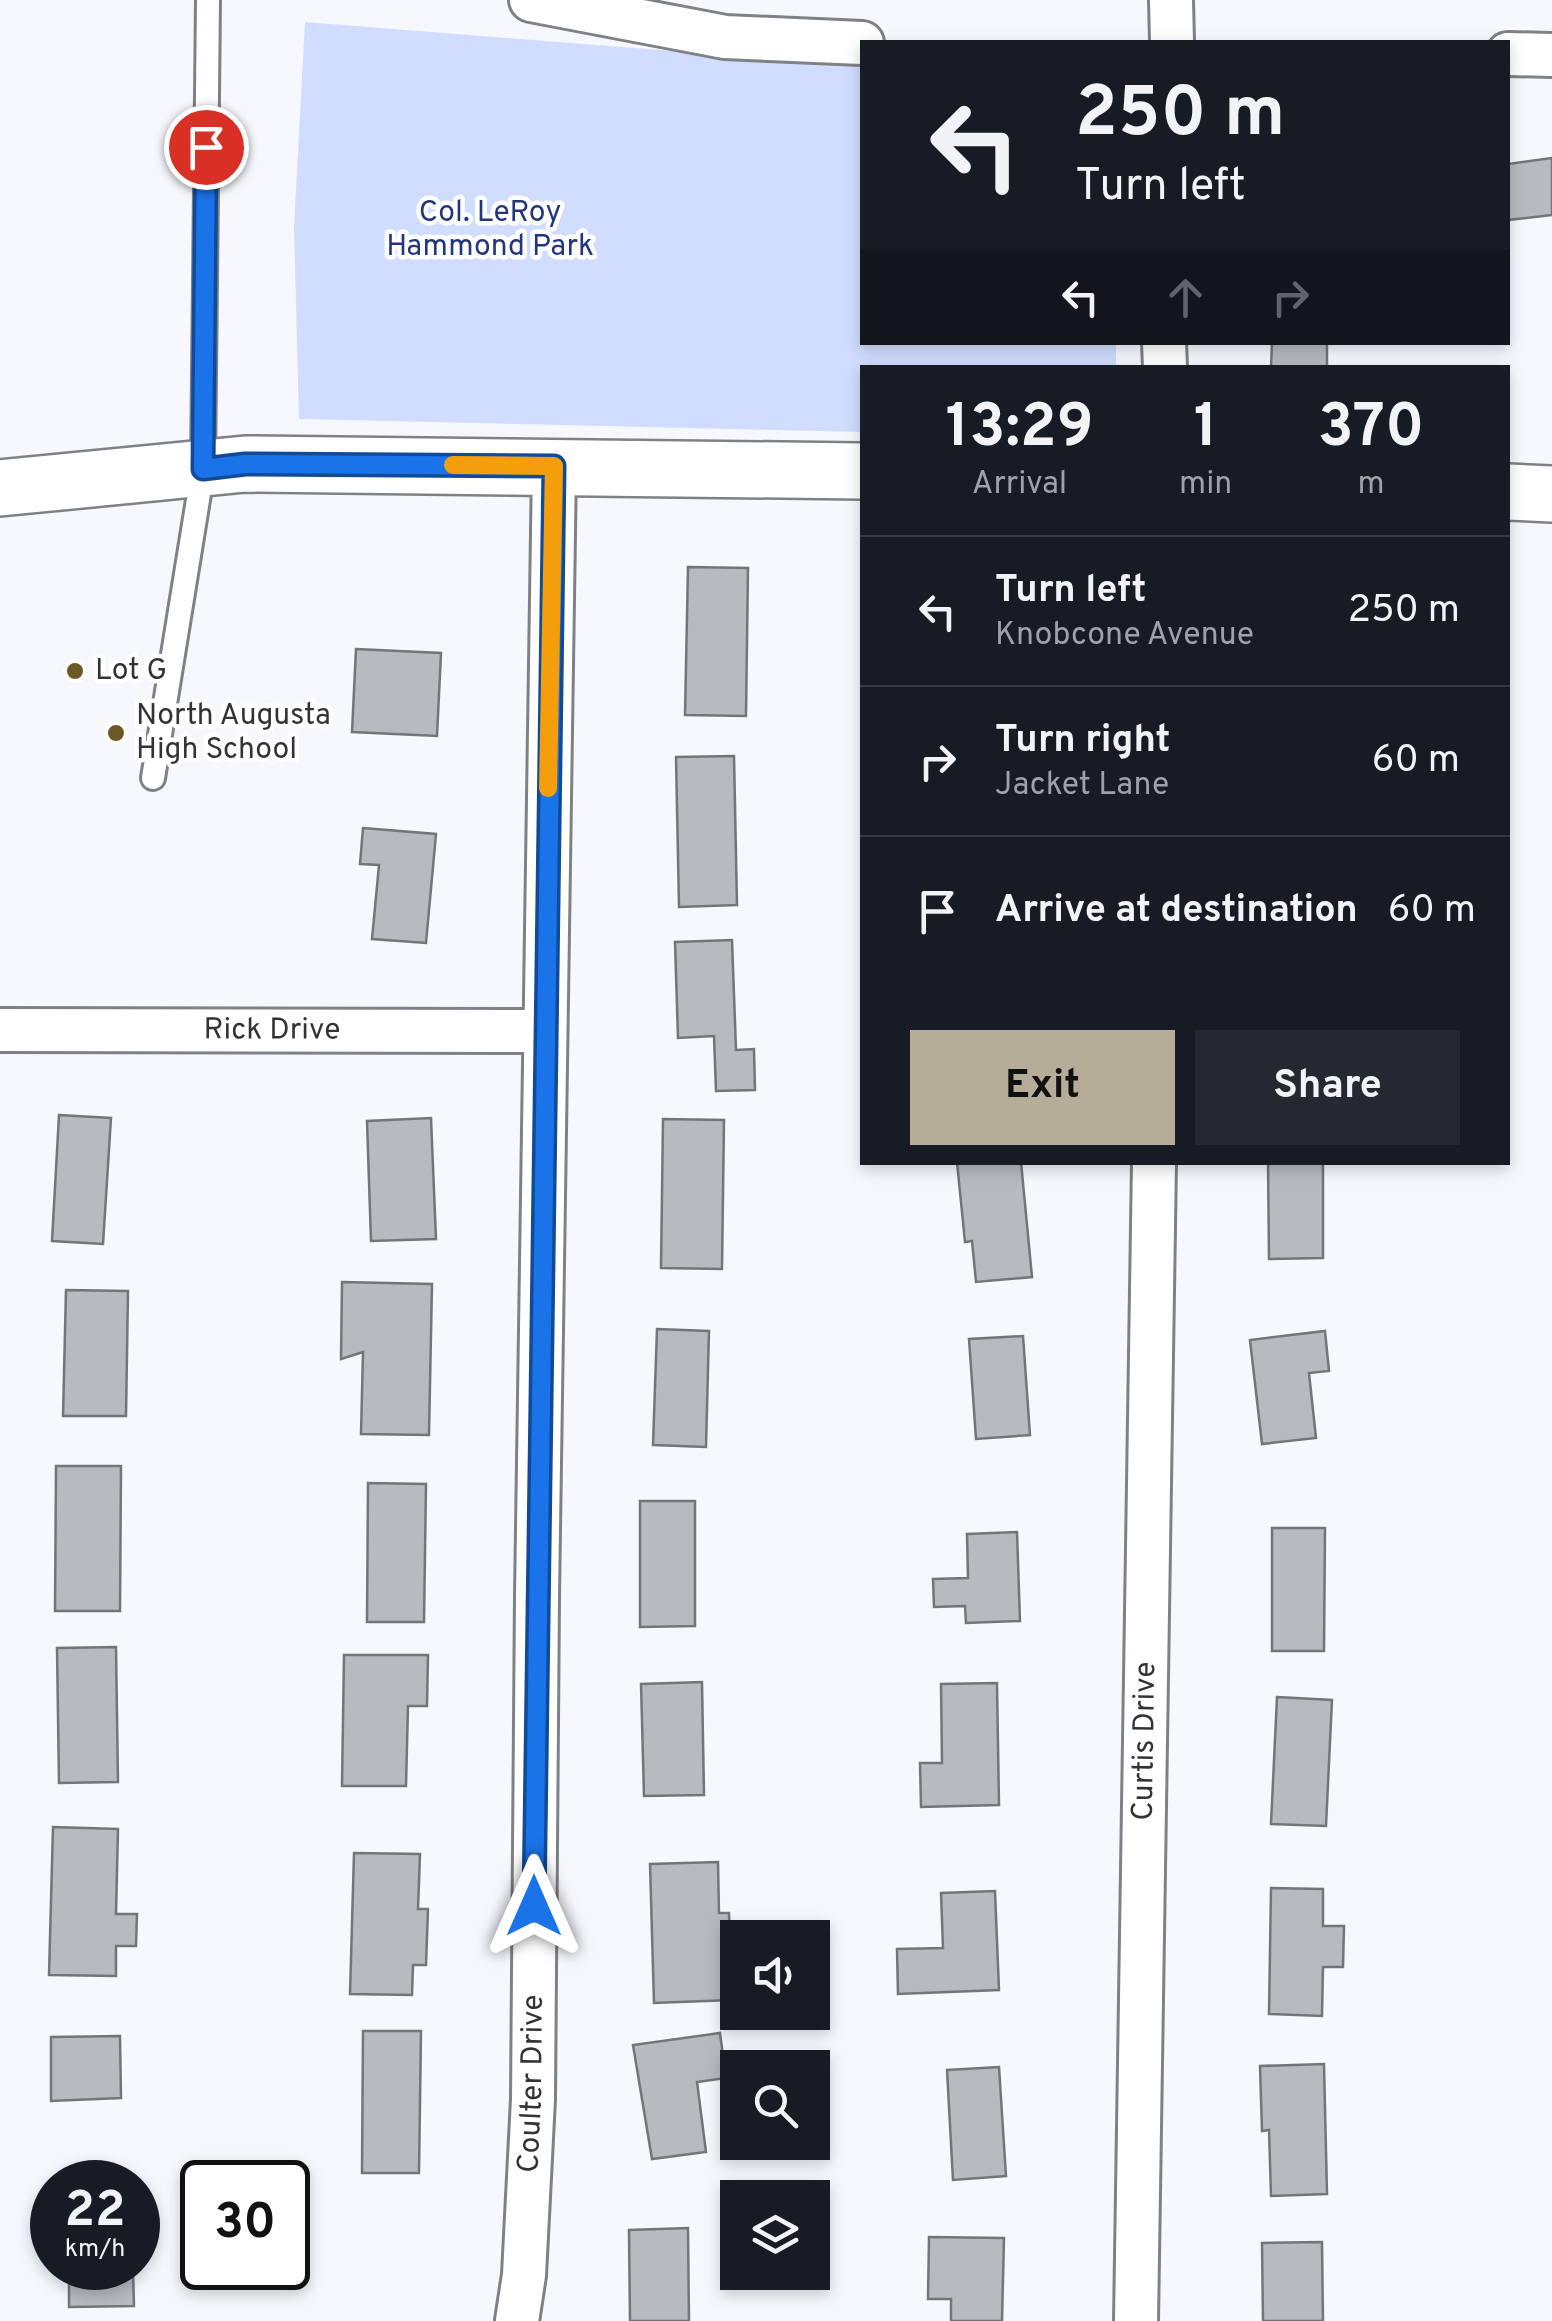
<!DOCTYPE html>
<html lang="en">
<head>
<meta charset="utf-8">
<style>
  body { margin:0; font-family:Overpass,sans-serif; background:#242831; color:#f1f3f6; height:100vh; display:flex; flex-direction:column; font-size:38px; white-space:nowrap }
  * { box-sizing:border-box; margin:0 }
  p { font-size:32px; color:#9ea1a6 }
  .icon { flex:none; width:55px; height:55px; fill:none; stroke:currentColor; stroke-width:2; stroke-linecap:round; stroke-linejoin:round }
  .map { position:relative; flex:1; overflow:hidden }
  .sheet { position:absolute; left:860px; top:365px; width:650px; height:800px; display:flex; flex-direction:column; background:#171b24; border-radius:0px; box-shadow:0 5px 15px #0003 }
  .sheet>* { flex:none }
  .guide { position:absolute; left:860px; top:40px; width:650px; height:305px; border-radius:0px; box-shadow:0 5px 15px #0003; background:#171b24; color:#f1f3f6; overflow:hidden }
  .buttons { position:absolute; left:720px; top:1920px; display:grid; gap:20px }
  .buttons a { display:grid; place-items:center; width:110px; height:110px; border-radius:0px; background:#171b24; box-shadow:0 5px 15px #0003; font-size:50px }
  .speed { position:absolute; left:30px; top:2160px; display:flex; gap:20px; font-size:50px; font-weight:700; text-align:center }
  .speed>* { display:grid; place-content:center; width:130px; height:130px; border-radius:50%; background:#171b24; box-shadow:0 5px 15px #0003; line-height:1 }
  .speed small { font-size:25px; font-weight:400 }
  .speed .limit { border:5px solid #111; border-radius:15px; background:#fff; color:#111 }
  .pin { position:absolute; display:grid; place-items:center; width:85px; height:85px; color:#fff; margin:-42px; border:5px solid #fff; border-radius:50%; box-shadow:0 2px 10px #0007 }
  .me { position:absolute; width:110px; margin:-55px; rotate:0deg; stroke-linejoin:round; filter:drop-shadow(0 0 8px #0008) }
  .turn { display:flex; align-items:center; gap:35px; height:210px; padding:0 50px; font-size:45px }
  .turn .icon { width:130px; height:130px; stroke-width:2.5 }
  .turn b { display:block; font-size:70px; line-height:85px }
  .lanes { display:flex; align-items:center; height:95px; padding:0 50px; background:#0003; justify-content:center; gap:50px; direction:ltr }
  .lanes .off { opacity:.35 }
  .eta { display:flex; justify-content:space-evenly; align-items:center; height:170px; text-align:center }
  .eta b { font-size:60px; font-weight:700; line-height:70px }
  .primary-button { display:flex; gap:20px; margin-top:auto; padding:20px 50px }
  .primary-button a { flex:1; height:115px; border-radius:0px; background:#b5ad98; color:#111; font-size:40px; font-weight:700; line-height:115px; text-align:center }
  .primary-button a+a { background:#242831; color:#f1f3f6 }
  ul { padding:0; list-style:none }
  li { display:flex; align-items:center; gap:30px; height:150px; padding:0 50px; border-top:2px solid #363941 }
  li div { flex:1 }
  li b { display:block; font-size:38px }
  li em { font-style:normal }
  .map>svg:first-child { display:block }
</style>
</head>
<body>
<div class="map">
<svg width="1552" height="2321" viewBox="0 0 1552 2321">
  <rect width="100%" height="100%" fill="#f6f8fe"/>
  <path fill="#d0ddfe" d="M305,22l557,44v276l254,1v24l-254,1v64l-563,-13 -5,-191z"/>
  <path fill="#b8babf" stroke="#73757a" stroke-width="2.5" d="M1552,158v57l-44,5v-56z
    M1272,342h55v26h-56z
    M688,567l60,1 -2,148 -61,-1z
    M356,649l85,4 -4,83 -85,-4z
    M734,756l3,149 -58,2 -3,-150z
    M363,828l73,6 -10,109 -54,-4 7,-74 -19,-1z
    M732,940l4,110 18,-1 1,41 -39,1 -2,-55 -36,2 -3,-96z
    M59,1115l52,3 -8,126 -51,-3z
    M431,1118l5,121 -65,2 -4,-120z
    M663,1119l61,1 -2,149 -61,-1z
    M957,1162h64l11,115 -56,5 -4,-41 -7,1z
    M1268,1162h55v96l-54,1z
    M342,1282l90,2 -3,151 -68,-1 2,-82 -22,7z
    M66,1290l62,1 -2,125h-63z
    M657,1329l52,2 -3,116 -53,-2z
    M1325,1331l4,40 -20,2 7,65 -54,6 -12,-104z
    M1023,1336l7,99 -54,4 -7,-100z
    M56,1466h65l-1,145h-65z
    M368,1483l58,1 -2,138h-57z
    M640,1501h55v125l-55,1z
    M1272,1528h53l-1,123h-52z
    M1017,1532l3,89 -54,2 -1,-17 -31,1 -1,-28 35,-1 -1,-44z
    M116,1647l2,135 -59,1 -2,-135z
    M344,1655h84l-1,51h-19l-2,80h-64z
    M702,1682l2,113 -60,1 -3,-112z
    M997,1683l2,122 -78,2 -1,-44h22l-1,-79z
    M1277,1697l55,3 -6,126 -55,-2z
    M53,1827l65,2 -2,85h21l-1,32h-20v30l-67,-1z
    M354,1853l66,1 -2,55h10l-2,56h-13l-1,30 -62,-1z
    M718,1862l1,51h10l3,87 -78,3 -4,-139z
    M1271,1888l52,1v37h21l-1,41h-20l-1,49 -53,-2z
    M995,1891l4,99 -101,4 -1,-45 46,-1 -2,-55z
    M363,2031h58l-2,142h-57z
    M720,2033l6,45 -29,4 9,70 -54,7 -19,-114z
    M120,2036l1,62 -70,3v-64z
    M1324,2064l3,130 -56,2 -2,-66 -7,1 -2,-65z
    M999,2067l7,109 -53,4 -6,-110z
    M688,2228l1,93h-59l-1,-91z
    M929,2237l75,1 -2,83h-51v-22h-23z
    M1322,2242l1,79h-60l-1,-78z
    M69,2268h64l1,38 -65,1z"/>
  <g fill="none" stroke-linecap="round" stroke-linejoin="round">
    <g stroke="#7e8185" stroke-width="28">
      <path id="lane" d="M153,778l50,-309 5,-469"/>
    </g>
    <g stroke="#7e8185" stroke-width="48">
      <g id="street">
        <path d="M531,0l194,37 137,6"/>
        <path d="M1171,0l1,42"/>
        <path d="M1508,54l44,1"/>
        <path d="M1164,342l1,26"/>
        <path id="s1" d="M0,1030l544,1"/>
        <path id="s2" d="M517,2321l7,-46 9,-176 4,-503 17,-1130"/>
        <path id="s3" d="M1136,2321l18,-1159"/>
      </g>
    </g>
    <g stroke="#7e8185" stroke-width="60">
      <path id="secondary" d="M0,488l245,-24 617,7
        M1508,492l44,2"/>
    </g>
    <use href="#lane" stroke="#fff" stroke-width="22"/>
    <use href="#street" stroke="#fff" stroke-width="42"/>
    <use href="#secondary" stroke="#fff" stroke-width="55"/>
  </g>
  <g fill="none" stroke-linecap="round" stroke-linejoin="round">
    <g stroke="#114b97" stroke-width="25">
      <path id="route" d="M206,147l-3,322 42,-5 309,2 -20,1440"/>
    </g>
    <use href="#route" stroke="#1a73e8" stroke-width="18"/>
    <path stroke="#f59e0b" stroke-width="18" d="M453,465l101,1 -6,322"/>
  </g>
  <g fill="#6b5826" stroke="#fff" stroke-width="4">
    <circle cx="75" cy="671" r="10"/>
    <circle cx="116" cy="733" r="10"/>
  </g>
  <g text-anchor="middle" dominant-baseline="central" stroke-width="9" stroke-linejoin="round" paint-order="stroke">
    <g font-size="30" fill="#22367d" stroke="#fff">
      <text x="490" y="213">Col. LeRoy<tspan x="490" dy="34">Hammond Park</tspan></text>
    </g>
    <g font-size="30" fill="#323335" stroke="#fff" text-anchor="start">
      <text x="95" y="671">Lot G</text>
      <text x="136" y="716">North Augusta<tspan x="136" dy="34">High School</tspan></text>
    </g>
    <g font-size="30" fill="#323335" stroke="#fff">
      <text stroke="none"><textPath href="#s1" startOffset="272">Rick Drive</textPath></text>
      <text stroke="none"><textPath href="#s3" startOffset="580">Curtis Drive</textPath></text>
      <text stroke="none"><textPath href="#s2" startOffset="238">Coulter Drive</textPath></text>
    </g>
  </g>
</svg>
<div class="buttons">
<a><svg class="icon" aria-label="sound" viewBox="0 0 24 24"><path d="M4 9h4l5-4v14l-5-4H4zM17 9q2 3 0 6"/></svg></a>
<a><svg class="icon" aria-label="search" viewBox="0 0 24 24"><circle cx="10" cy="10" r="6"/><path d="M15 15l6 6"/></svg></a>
<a><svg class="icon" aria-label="layers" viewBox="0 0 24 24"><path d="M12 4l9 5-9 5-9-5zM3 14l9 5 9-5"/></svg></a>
</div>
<div class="speed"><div>22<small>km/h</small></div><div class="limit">30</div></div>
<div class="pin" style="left:206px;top:147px;background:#d93025"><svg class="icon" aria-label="arrive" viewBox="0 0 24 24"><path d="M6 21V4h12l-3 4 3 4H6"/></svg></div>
<svg class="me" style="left:534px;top:1906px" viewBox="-20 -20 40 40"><path d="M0-17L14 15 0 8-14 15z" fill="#1a73e8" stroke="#fff" stroke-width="4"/></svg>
<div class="guide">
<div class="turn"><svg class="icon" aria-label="left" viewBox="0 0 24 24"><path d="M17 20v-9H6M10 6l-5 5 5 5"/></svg><div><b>250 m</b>Turn left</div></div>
<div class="lanes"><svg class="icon" aria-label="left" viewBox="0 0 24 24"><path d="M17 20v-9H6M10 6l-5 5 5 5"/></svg><svg class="icon off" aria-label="ahead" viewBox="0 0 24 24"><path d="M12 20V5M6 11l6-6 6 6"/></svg><svg class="icon off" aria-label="right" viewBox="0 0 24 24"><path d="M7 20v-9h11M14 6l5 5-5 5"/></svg></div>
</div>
<section class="sheet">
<div class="eta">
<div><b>13:29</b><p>Arrival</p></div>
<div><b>1</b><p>min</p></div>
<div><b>370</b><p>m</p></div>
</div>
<ul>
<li><svg class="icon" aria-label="left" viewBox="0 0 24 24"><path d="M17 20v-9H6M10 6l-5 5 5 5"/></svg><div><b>Turn left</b><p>Knobcone Avenue</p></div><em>250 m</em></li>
<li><svg class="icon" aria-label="right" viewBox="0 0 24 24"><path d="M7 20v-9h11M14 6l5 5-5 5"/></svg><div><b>Turn right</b><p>Jacket Lane</p></div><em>60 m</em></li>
<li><svg class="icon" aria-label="arrive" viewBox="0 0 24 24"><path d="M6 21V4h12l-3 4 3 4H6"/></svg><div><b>Arrive at destination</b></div><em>60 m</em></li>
</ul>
<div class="primary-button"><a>Exit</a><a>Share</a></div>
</section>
</div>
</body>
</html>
